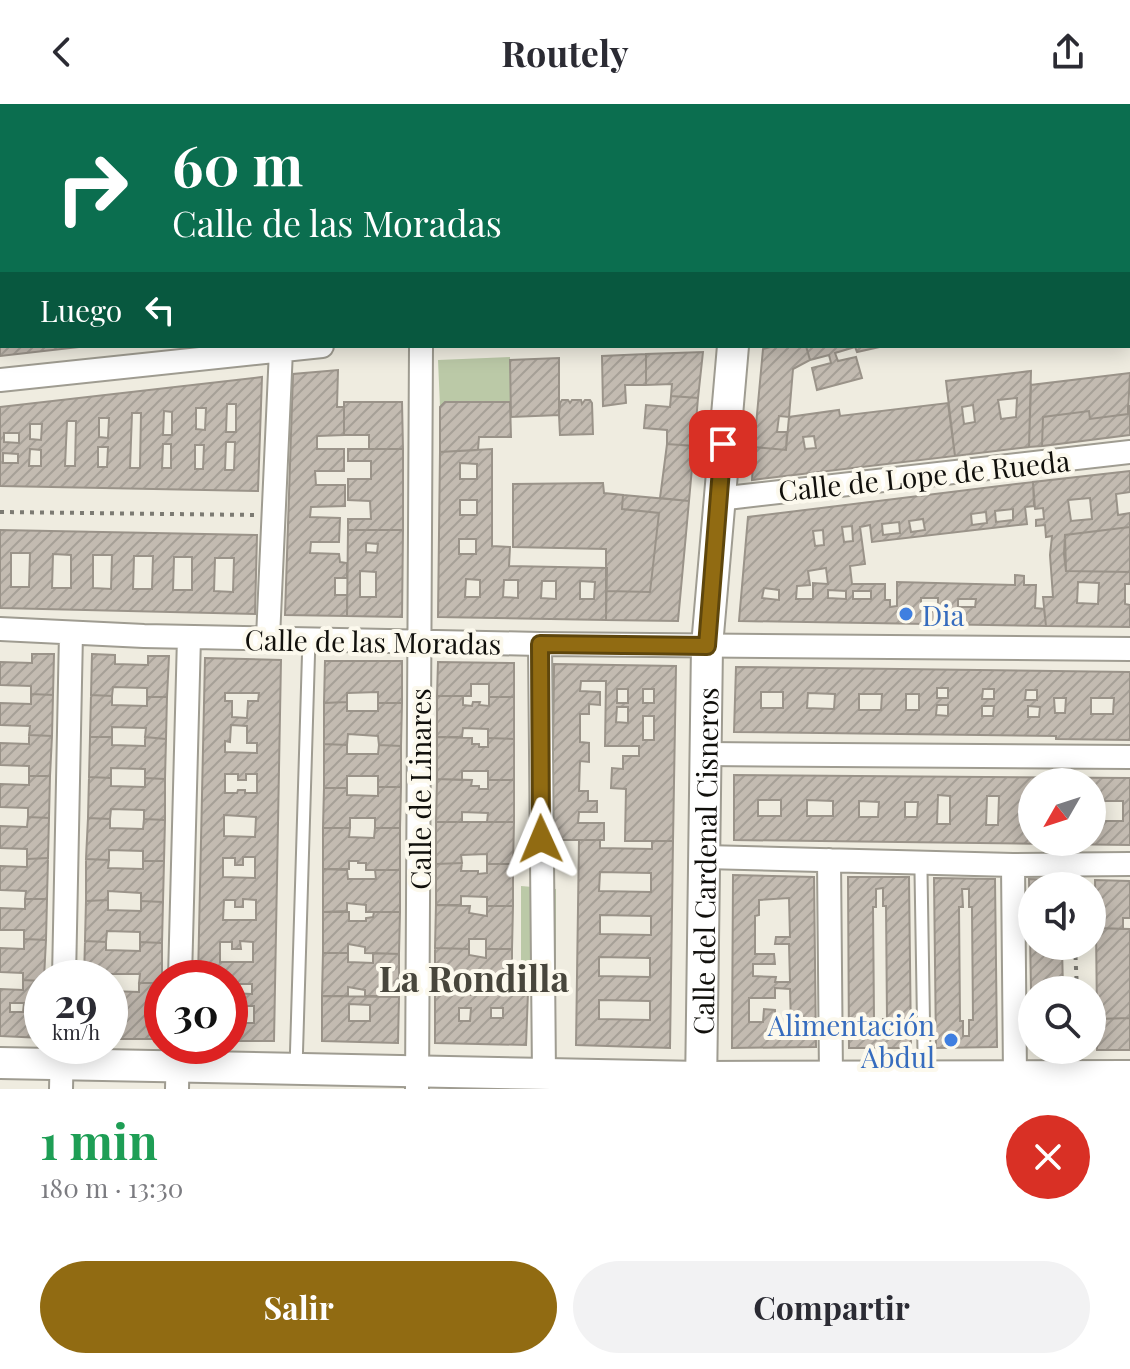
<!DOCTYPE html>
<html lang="es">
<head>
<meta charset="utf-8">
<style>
  body { margin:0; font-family:"Playfair Display",serif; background:#f2f2f3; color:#2b2b33; height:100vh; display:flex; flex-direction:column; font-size:30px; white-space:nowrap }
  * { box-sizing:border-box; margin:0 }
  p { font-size:26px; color:#7c7c81 }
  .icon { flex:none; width:44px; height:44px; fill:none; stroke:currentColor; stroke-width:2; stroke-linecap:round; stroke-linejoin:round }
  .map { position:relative; height:985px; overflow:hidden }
  .drawer { display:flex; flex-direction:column; background:#fff; flex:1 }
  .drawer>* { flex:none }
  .guide { position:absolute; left:0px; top:0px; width:1130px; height:244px; box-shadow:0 4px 20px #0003; background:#0b6e4f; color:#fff; overflow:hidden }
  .needle { width:52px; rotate:231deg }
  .buttons { position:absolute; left:1018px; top:664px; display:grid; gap:16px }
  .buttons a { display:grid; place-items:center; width:88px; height:88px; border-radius:50%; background:#fff; box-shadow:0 4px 20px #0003; font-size:40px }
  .speed { position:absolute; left:24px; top:856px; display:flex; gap:16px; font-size:40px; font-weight:700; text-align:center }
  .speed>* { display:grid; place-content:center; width:104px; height:104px; border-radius:50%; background:#fff; box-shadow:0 4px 20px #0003; line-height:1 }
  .speed small { font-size:20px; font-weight:400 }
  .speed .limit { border:12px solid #d22; background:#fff; color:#111 }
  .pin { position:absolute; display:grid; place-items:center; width:68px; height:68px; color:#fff; margin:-34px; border-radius:16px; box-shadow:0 4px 12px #0006 }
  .me { position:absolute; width:88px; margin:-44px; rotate:359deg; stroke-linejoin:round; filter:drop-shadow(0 0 6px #0008) }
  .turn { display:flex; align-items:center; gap:28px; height:168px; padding:0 40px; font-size:36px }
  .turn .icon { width:104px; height:104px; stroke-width:2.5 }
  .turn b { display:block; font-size:56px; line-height:68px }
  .then { display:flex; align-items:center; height:76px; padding:0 40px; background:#0003; gap:16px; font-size:30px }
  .round { display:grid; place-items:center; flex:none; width:84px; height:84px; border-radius:42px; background:#f2f2f3 }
  .summary { display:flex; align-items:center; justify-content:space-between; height:136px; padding:0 40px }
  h1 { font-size:48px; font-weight:700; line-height:60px; color:#1e9e55 }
  .cta { display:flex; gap:16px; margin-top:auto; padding:16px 40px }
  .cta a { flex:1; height:92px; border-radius:48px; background:#916b12; color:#fff; font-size:32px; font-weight:700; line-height:92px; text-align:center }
  .cta a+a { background:#f2f2f3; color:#2b2b33 }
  header { display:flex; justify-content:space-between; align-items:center; height:104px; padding:0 40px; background:#fff; font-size:36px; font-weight:700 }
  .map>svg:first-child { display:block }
</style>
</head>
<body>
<header><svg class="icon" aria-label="back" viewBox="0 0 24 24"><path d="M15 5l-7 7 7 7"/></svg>Routely<svg class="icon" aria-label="share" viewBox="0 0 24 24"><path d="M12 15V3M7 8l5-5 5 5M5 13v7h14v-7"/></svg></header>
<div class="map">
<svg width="1130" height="985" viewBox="0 0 1130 985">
  <defs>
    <pattern id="building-hatch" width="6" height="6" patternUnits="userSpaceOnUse" patternTransform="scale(2)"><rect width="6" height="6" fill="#c3bbb1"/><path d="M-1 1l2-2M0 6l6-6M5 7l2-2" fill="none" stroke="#a6a097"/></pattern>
  </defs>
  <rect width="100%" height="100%" fill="#efece0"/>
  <path fill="#bbc9a7" d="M510,253v45h-65l-5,5 -2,-47z
    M521,782l35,3v92l-35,-2z"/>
  <path fill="url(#building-hatch)" stroke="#9a9389" stroke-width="2" fill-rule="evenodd" d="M0,0l26,1 -24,1v56z
    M323,0l50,1 28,-1v2h-79z
    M486,0h69l-69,2z
    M555,0h45l6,1 -51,1z
    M836,0h65v2z
    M1112,0h18l-2,112v-110h-26z
    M0,57l2,185 77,1 -79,9z
    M774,242h32l4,14 -17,9 -4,48 -10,-1 -2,16h10l-1,18 -32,-3 9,-98z
    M806,242h78l-27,6 -2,-5 -20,6 3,8 18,-4 6,21 -45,12 -5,-22 19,-5 -2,-8 -19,5z
    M703,248l-5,46 -27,-2 1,-12 -26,1v-31z
    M646,250v31h-21l1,18 -23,3 -1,-50z
    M559,254v57l-48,2 -1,-57z
    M338,266l-1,37h7v28l-27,1v13h27v22h-29l1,14h29v21l-34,1 -1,10 30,1 -1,24h-28l-1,11 29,1 1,8 7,1v15h-12v17h12v21l-62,-1 8,-241z
    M1031,267l-2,76 -74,9 -9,-75zM1017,294l-1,19 -15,2 -3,-19zM973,301l2,17 -11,2 -2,-17z
    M1130,269l-2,41 -38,5 -1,-8 -46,6 -1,29 -13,1 2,-62z
    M262,273l-4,114 -258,-5v-79zM227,300h9v28h-10zM196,304h10l-1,22 -9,-1zM164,307l8,1v23h-9zM132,309h9l-1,55h-10zM99,314h10l-1,20 -9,-1zM67,317h9l-1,45h-10zM30,320h12l-1,16 -11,-1zM4,329h15v10l-15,-1zM226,338h9l-1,28h-9zM163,340h8v24h-9zM195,341h9l-1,24h-8zM98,343h10l-1,20h-9zM30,345l11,1v16h-12zM3,349l15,1v9h-15z
    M671,292l27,2 -4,48 -27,-2v-14l-23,-2 2,-23 24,2z
    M562,296h6l2,3 2,-3h9l1,4 3,-4h5l2,3 1,31 -33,1 -1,-20 1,-12z
    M344,298h58l1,47h-34v-14h-25z
    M445,298h65l1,35h-32l-1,13 -38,2v-45z
    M948,299l7,53 -203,24 2,-33 32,3 3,-33 50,-7 1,6zM814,332l2,12 -11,1 -2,-12z
    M1128,302h2v29l-88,11 1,-29 46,-6 1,8 38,-5z
    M667,340l27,2 -5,55 -29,-3z
    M348,345h55v81h-55v-11h23l-1,-18 -22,-1v-21h23v-18h-23z
    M492,345v97l18,1 -1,19 98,2 -1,52 -168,-3 2,-165zM460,359l17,1v15h-17zM460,396h17v15h-17zM459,435h17v15h-17zM466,475l14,1v17h-15zM504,476h14v18l-15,-1zM542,477h14v18l-15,-1zM580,477l15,1 -1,17h-14z
    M1130,367v21l-14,2 2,21 12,-2v14l-65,8 -1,19 2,17 64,1v12h-5v20l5,1v22l-84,-1 -3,-29h10l-3,-42 2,-19 -6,1 -1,-12 -9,1v-6l8,-1 -1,-11 -8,1 -2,-27zM1090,394l2,21 -21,2 -3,-21zM1078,478l21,1 -1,21 -21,-1z
    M1033,378l1,24 -9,1 2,17 -155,18 -2,-17 -10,2 5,37 -15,2 2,18h33v16h5v7l7,-1v-24l118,3v-10l9,1v9h12l-1,23 9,1 2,17 -307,-5 9,-104zM1013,405v11l-17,2 -1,-11zM986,408l1,11 -15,2 -1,-11zM923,415l2,11 -14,2 -2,-11zM899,418l1,11 -17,2 -1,-11zM852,422l1,15 -9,1 -2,-15zM823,426l1,15 -9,1 -2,-15zM826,464l2,16 -15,-1v16h-17l1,-13 13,-1 -2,-14zM764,484l15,2v10l-17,-2zM828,486l18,1v8l-18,-1zM853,487h18v8h-18zM921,494h17v9l-17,-1zM958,495h18l-1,8h-17z
    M603,379l1,10 19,2 -1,14 37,4 -9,79 -44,-1v-42l-93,-2v-63z
    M623,391l66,6 -11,120 -72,-1v-29l44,1 9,-79 -37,-4z
    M1130,423v45l-64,-1 -1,-36z
    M0,426l257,5 -2,79 -255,-6zM11,449h19l-1,34h-18zM53,450l18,1v33h-19zM93,451h19l-1,34 -18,-1zM134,452h19l-1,33h-19zM174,453h18v33h-19zM215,454h19l-1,34 -19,-1z
    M348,426h55l-1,87 -55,-1zM366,439l12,1 -1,9 -11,-1zM360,467l16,1v25h-16z
    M32,550h22l-1,41 -22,-1v-8l-31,-1v-23l32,1z
    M92,550l23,1v9l33,1v-9h21l-2,41h-20v-9l-34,-1 -1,9 -21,-1z
    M205,554l76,2 -7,381h-44v-18h3l1,-5h-4l3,-12h-3v-13l22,1v-10h-12l-1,3h-7l-2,-9h-32zM225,589h34l-1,8h-10l-1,17 -15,-1v-16h-7zM231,621l16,1v17h10v10l-32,-1v-11l5,1zM225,670h13v6h8v-6h11v19h-12v-3h-7l-1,3h-12zM224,711l32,2 -1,20 -31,-1zM243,753h12v21l-32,-1v-19h12v7h8zM243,795l13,1v20h-33l1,-20h11v7h8zM240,837l13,1v20h-33v-20h12v7h9zM241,902h13v17h-13z
    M325,557h77v42h-24v-11l-31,1v9l-23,1z
    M438,558l76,1v34h-25v-13h-18v12h-34z
    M554,560l122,2 -3,175h-48l1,-52 -15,-1 1,-20 11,1v-13h16v-10h-34l1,-65h-25l-1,10 20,1v13l-11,-1v10h-9v28l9,1v19l-9,-1 -1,30h9v10h9v11h-18l-1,11h26v17h-52zM617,585h11v14h-11zM643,585h11v14h-11zM617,603h11v16l-12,-1zM643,612h11v24h-11z
    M736,563l394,5v68l-74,-1v-3l-322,-4zM937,584h11v10h-11zM983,585h11v10h-12zM1026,586h11v10h-12zM761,588h22v16h-22zM808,589l27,1 -1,15 -27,-1zM859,590h23l-1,16h-22zM906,590h13v16h-13zM1054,594h12l-1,15h-10zM1091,594h23l-1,16h-22zM937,601h11v11l-12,-1zM982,602h12l-1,10h-11zM1028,602l12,1 -1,10h-11z
    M31,590l22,1 -1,41 -23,-1 1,-9 -30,-1v-22l31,1z
    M91,591l21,1v9l35,1v-9h20l-1,42 -21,-2 1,-9 -34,-1v10h-22z
    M437,592h26v9l9,1 1,-4h7l-1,3 10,1v-9h25v42l-26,-1v-9l-25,-1 -1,9h-25z
    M347,598v9h31v-8h24l-1,43 -22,-1 -1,-9 -30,-2 -1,11 -23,-1v-41z
    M29,631l23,1 -2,40h-21v-10l-29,-1v-22l29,1z
    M90,633h22v8l33,1v-9l21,2 -1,40 -20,-1v-9l-34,-1v10l-22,-1z
    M437,633l35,1v6h7v3h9v-9l26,1v41h-26v-9h-26v9l-25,-1z
    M324,640l23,1v9h31l1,-9 22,1v41h-23v-11h-31v12h-23z
    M734,671l396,3v67l-396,-5zM1032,678h60v60h-60zM938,691l12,1v28h-13zM987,692h12l-1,29h-12zM758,696h23v16h-23zM807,696l26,1v15h-26zM859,697l20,1 -1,15h-19zM1101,697h22v20h-22zM905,698h13l-1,15h-12z
    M29,672h21l-1,42 -21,-1v-9l-28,-1v-23l29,1z
    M89,673l22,1v8l34,1v-9l20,1v41l-21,-1v-9l-33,-1 -1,10 -22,-1z
    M437,675l35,1 -1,6h8v3h9v-9h26v42h-27l1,-9 -26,-1v10h-26z
    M378,683h23l-1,41h-25v-10h-25v10h-27l1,-40h23v7l31,1z
    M28,713l21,1 -1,40 -21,1v-10l-27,-1v-22l27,1z
    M88,714l22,1v9l33,1 1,-10 21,1 -1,41h-21v-10l-34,-1v10l-23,-1z
    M436,718h78l-1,42h-26v-10l-26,1 1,8 -26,1z
    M323,724h27l-1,9 25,1 1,-10h25v42h-34v-7h-8v-2h-9v8h-26z
    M579,736h21v8l52,1v-8h21l-3,207 -94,-3zM600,768l51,1v19l-52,-1zM600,811l51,1v19l-51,-1zM599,853l51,1v19l-51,-1zM599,896l51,1v19l-51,-1z
    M48,754l-1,41h-22l1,-8 -26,-1v-24l27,1v-8z
    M86,755l23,1 -1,8 35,1v-8h21l-1,41 -22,-1v-8l-33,-2v9l-22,1z
    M462,759l-1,8h17v3l9,-1v-9h26v42h-26v-9l-26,-1v9h-25v-41z
    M323,765l24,1 1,9h28l-1,-9h25v42h-34v-7l-19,-2v8l-24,1z
    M733,771l81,2 2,170 -84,1zM789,794l1,39h-14l-1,7h14l1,38h-15l1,-5 -23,-1v-12h22l-1,-10h-19v-38l4,-1v-15zM775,884l15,1 1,37 -16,-1v-15l-11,-1 -1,13h-14v-24h26z
    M848,773h61l2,171h-62zM883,784v18h3l1,113h-4v17h-6v-16h-3l-1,-113h3v-18z
    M934,774l61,1 2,168 -61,1zM962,785h7v18h3l1,113h-4v16h-6v-15h-3l-1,-114h4z
    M1029,775l32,1v6h-29v60h30l1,44h-31v57z
    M1095,776l35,1v37h-7v11l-27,-1z
    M25,795h22l-1,41 -22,-1v-9h-24v-22l25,1z
    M108,796v10l33,1v-10l22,1 -1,41 -22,-1v-10l-33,-1 -1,11 -21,-1 1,-40z
    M436,801l34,1 -1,7 18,3v-10h26l-1,43h-26v-10h-17v10l-34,-1z
    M323,808h26v9h17v-3l7,-1 1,-5h26l-1,42 -34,-1v-6l-17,-3v9h-25z
    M1096,824l34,1v89l-33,1z
    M24,835l22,1 -2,38 -2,3 -19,-1v-7l-23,-1v-24l24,1z
    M85,837l21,1v8l34,1v-9l22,1v40h-23l1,-9h-34v4h-22z
    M435,844l34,1v6l17,3v-9h26v42h-26v-9l-18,-1v10l-33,-1z
    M323,849h25v9l25,1v-10l26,1v43l-34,-1v-6l-17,-3v9h-26z
    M23,876l19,1v57l-42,-2v-47l23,1zM10,899h14l-1,9h-13z
    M139,879h23l-2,56h-50v-48l29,1z
    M435,886l36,1v4h21v-4l36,1 -2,53 -91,-2zM459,904h12l-1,13h-11zM491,904h12v10h-12z
    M322,892l77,1 -1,46 -76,-2zM349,900l21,1v16h-21z
    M1130,914v32h-33v-31z"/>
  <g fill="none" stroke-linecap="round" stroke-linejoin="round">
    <g stroke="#9f9c91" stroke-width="15">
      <path id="lane" d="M921,768l3,180
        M1075,782v-10
        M296,964l13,-430"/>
    </g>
    <g stroke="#9f9c91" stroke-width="26">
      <path id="street" d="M103,0l15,2
        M431,2v-2
        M617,2v-2
        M1128,139h2
        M0,276l322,-34
        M718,395l412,-47
        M0,525l144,7 396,8 590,5
        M268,534l13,-288
        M540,540l4,430
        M706,650l424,3
        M705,753l308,8 117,-1
        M829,756l2,216
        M1013,761l2,210
        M64,874l7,-345
        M180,874l9,-341
        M61,985l1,-43
        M177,985l1,-43
        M417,985l4,-743"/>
    </g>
    <g stroke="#9f9c91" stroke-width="34">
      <g id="secondary">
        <path d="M797,2v-2"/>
        <path d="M0,959l701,14 429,-1"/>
        <path id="s1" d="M701,985l6,-443 26,-300"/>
      </g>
    </g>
    <path stroke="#7c7a72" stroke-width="4" stroke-dasharray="4 6" stroke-linecap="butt" d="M0,408l255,3
      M1075,842l2,44"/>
    <use href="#lane" stroke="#fff" stroke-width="11"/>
    <use href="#street" stroke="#fff" stroke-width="22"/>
    <use href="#secondary" stroke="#fff" stroke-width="30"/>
  </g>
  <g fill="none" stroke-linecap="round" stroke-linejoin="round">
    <g stroke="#5e460c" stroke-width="20">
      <path id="route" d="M541,735l-1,-195 167,2 16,-202"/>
    </g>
    <use href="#route" stroke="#916b12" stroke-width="14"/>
  </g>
  <g fill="#3f7fe0" stroke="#fcf9ed" stroke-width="3">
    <circle cx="906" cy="510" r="8"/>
    <circle cx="951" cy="936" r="8"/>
  </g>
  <g text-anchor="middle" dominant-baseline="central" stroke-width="8" stroke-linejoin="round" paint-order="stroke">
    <g font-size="28" fill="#11100c" stroke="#fcf9ed">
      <text transform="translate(924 371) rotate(-6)">Calle de Lope de Rueda</text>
      <text transform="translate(373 537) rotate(1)">Calle de las Moradas</text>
      <text transform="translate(419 685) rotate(-90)">Calle de Linares</text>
      <text stroke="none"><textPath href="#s1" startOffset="228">Calle del Cardenal Cisneros</textPath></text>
    </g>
    <g font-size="28" fill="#366cbe" stroke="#fcf9ed" text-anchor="start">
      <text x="922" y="510">Dia</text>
      <text x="935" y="920" text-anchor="end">Alimentación<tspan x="935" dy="32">Abdul</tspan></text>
    </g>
    <g font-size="36" font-weight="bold" fill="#48463c" stroke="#fcf9ed">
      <text x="474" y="873">La Rondilla</text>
    </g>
  </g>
</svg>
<div class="buttons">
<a><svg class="needle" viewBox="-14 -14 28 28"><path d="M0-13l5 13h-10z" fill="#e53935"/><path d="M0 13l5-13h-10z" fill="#7c7c81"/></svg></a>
<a><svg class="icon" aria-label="sound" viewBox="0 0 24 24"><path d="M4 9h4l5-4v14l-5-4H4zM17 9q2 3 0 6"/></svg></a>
<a><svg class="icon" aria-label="search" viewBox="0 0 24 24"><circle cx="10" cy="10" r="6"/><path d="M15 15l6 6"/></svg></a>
</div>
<div class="speed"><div>29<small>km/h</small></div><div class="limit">30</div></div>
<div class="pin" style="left:723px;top:340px;background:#d93025"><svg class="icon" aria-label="arrive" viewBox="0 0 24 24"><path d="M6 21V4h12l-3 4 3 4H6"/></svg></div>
<svg class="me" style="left:541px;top:735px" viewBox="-20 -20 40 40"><path d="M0-17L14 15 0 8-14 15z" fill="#916b12" stroke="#fff" stroke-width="4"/></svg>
<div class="guide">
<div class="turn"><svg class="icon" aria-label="right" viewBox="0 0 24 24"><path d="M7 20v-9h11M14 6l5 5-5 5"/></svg><div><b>60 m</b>Calle de las Moradas</div></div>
<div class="then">Luego<svg class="icon" aria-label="left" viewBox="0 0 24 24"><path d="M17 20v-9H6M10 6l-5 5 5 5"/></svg></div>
</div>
</div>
<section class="drawer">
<div class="summary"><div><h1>1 min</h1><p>180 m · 13:30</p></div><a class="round" style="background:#d93025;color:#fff"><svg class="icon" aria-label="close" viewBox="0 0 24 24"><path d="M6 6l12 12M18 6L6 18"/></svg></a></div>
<div class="cta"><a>Salir</a><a>Compartir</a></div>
</section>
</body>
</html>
